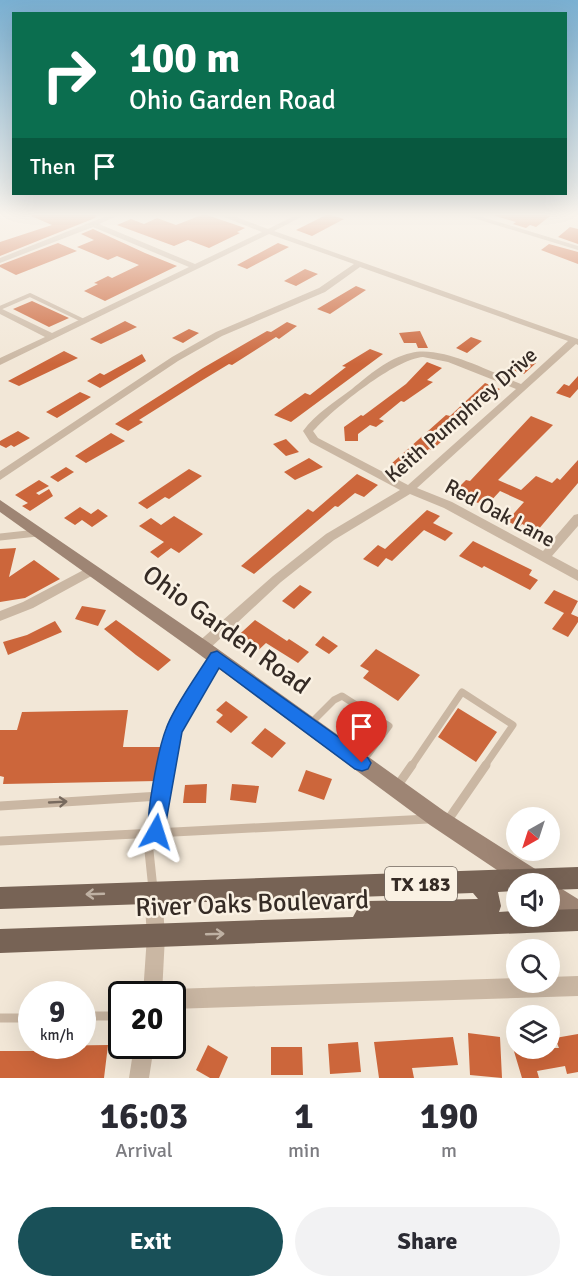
<!DOCTYPE html>
<html lang="en">
<head>
<meta charset="utf-8">
<style>
  body { margin:0; font-family:Signika,sans-serif; background:#f2f2f3; color:#2b2b33; height:100vh; display:flex; flex-direction:column; font-size:22px; white-space:nowrap }
  * { box-sizing:border-box; margin:0 }
  p { font-size:20px; color:#7c7c81 }
  .icon { flex:none; width:33px; height:33px; fill:none; stroke:currentColor; stroke-width:2; stroke-linecap:round; stroke-linejoin:round }
  .map { position:relative; height:1078px; overflow:hidden }
  .details { display:flex; flex-direction:column; background:#fff; flex:1 }
  .details>* { flex:none }
  .banner { position:absolute; left:12px; top:12px; width:555px; height:183px; border-radius:0px; box-shadow:0 6px 24px #0002; background:#0b6e4f; color:#fff; overflow:hidden }
  .needle { width:39px; rotate:219deg }
  .controls { position:absolute; left:506px; top:807px; display:grid; gap:12px }
  .controls a { display:grid; place-items:center; width:54px; height:54px; border-radius:50%; background:#fff; box-shadow:0 6px 24px #0002; font-size:30px }
  .speed { position:absolute; left:18px; top:981px; display:flex; gap:12px; font-size:30px; font-weight:700; text-align:center }
  .speed>* { display:grid; place-content:center; width:78px; height:78px; border-radius:50%; background:#fff; box-shadow:0 6px 24px #0002; line-height:1 }
  .speed small { font-size:15px; font-weight:400 }
  .speed .limit { border:3px solid #111; border-radius:9px; background:#fff; color:#111 }
  .pin { position:absolute; display:grid; place-items:center; width:51px; height:51px; color:#fff; margin:-62px -26px; border-radius:50% 50% 50% 0; rotate:-45deg; box-shadow:0 0 6px #0007 }
  .pin .icon { rotate:45deg }
  .me { position:absolute; width:66px; margin:-33px; rotate:6deg; stroke-linejoin:round; filter:drop-shadow(0 0 4px #0008) }
  .turn { display:flex; align-items:center; gap:21px; height:126px; padding:0 18px; font-size:27px }
  .turn .icon { width:78px; height:78px; stroke-width:2.5 }
  .turn b { display:block; font-size:42px; line-height:51px }
  .then { display:flex; align-items:center; height:57px; padding:0 18px; background:#0003; gap:12px; font-size:22px }
  .eta { display:flex; justify-content:space-evenly; align-items:center; height:102px; text-align:center }
  .eta b { font-size:36px; font-weight:700; line-height:42px }
  .cta { display:flex; gap:12px; margin-top:auto; padding:12px 18px }
  .cta a { flex:1; height:69px; border-radius:36px; background:#195058; color:#fff; font-size:24px; font-weight:700; line-height:69px; text-align:center }
  .cta a+a { background:#f2f2f3; color:#2b2b33 }
  .map>svg:first-child { display:block }
</style>
</head>
<body>
<div class="map">
<svg width="578" height="1078" viewBox="0 0 578 1078">
  <rect width="100%" height="100%" fill="#f2e7d7"/>
  <path fill="#cc663b" d="M24,213h73l-2,5 -95,38v-14l52,-17z
    M496,213h58l-18,14 -6,-2 -4,3 -13,-4 3,-2 -21,-6z
    M204,214l41,14 -8,4 3,1 -31,15 -21,-8 -14,6 -57,-21 14,-6 13,5 13,-6 19,7z
    M328,214l16,5 -32,17 -16,-6z
    M570,227l8,2v15l-20,-7z
    M93,229l52,24 32,13 -72,35 -21,-10 14,-7 -4,-1 14,-7 4,2 27,-13 -22,-9 -9,4 -31,-13 17,-7 -13,-6z
    M58,243l19,8 -61,24 -16,-8v-2z
    M278,243l11,4 -42,22 -10,-4z
    M549,244l29,8v12l-37,-14z
    M305,269l13,5 -22,12 -12,-5z
    M356,286l10,4 -36,24 -13,-5z
    M32,301l37,17 -20,9 -36,-18z
    M125,321l12,6 -36,17 -11,-5z
    M287,322l10,4 -18,13 -3,-2 -44,28 -3,-1 -28,17 -62,39 4,2 -15,9 -13,-7 88,-56 64,-37 4,1z
    M189,329l10,4 -16,10 -11,-5z
    M420,331l8,17h-10l-2,-5h-12l-5,-10z
    M471,337l11,4 -15,12 -11,-5z
    M370,349l13,5 -92,68 -17,-7 31,-22 5,2 36,-28 -4,-1z
    M64,351l14,7 -59,28 -11,-5z
    M142,354l4,7 -46,27 -13,-7 13,-8 4,2z
    M525,359l11,4 -12,11 -11,-4z
    M427,362l15,6 -15,12 6,2 -29,20 -3,-1 -22,18 5,2 -8,6 -6,-2 -12,9v7h-13l-1,-14 17,-12 2,1 43,-32z
    M578,376v13l-8,9 -14,-5 8,-9 5,2z
    M485,383l15,6 -68,61 -3,-1 -25,21 -13,-6 55,-49 4,1z
    M80,392l11,5 -34,21 -11,-6z
    M531,416l22,9 -55,55 23,10 15,-14 16,7 5,-5 3,2 18,-20v23l-41,48 -15,-7 -3,3 -12,-6 17,-19 -24,-11 -11,12 -8,-3 -3,3 -18,-8 4,-4 -6,-3 8,-8 4,1z
    M18,431l12,7 -16,9 -3,-2 -5,3 -6,-3v-4z
    M111,433l14,8 -39,22 -11,-7z
    M286,439l13,13 -13,4 -13,-12z
    M309,458l14,9 -28,13 -11,-8z
    M66,467l8,5 -16,10 -8,-5z
    M189,469l13,7 -33,23 -4,-2 -18,12 -9,-6z
    M357,474l21,11 -14,12 -9,-4 -17,14 -3,-1 -81,68 -13,-8 67,-57 5,3z
    M39,480l10,6 -13,7 3,2 10,-6 4,7 -23,15 -8,-5 6,-3 -13,-8z
    M80,507l11,7 7,-5 10,7 -16,11 -10,-7 -7,5 -11,-7z
    M427,510l13,6 -7,7 20,10 -8,8 -21,-11 -32,31 -6,-3 -8,9 -15,-8 15,-14 7,4z
    M174,516l29,18 -24,19 -8,-5 -13,10 -8,-6 14,-10 -25,-16 12,-8 10,7z
    M473,541l59,29 -3,5 9,5 -8,10 -46,-24 -2,2 -23,-12z
    M16,548l-7,29 25,-17 26,19 -35,19 -25,4v-53z
    M300,585l12,7 -18,17 -12,-8z
    M554,590l24,11 -7,13 7,3v5l-10,15 -16,-8 12,-16 -20,-10z
    M82,606l24,4 -8,16 -23,-7z
    M116,620l14,10 41,30 -13,11 -22,-16 -32,-26z
    M255,620l32,21 2,-2 20,13 -11,11 -32,-20 -14,13 -21,-14z
    M55,621l7,11 -54,23 -5,-13 24,-7z
    M323,636l15,10 -9,8 -14,-9z
    M376,649l44,26 -22,26 -35,-23 6,-7 -9,-5z
    M226,701l22,16 -17,16 -15,-11 7,-7 -7,-5z
    M458,708l39,24 -21,30 -38,-25z
    M128,710l-5,37h40l-6,34 -154,3 1,-7 -4,-1v-46h17l5,-18z
    M265,728l21,15 -14,15 -21,-15z
    M306,770l26,9 -8,21 -26,-9z
    M207,784l-1,19h-23l2,-18z
    M232,784l27,2 -3,17 -26,-3z
    M468,1033l32,4 2,41 -32,-3z
    M578,1034v38l-11,2 -2,-8 -28,5 2,7h-17l-9,-30h46l-4,-10z
    M453,1037l5,28 -46,3 2,10h-35l-5,-36z
    M358,1042l3,30 -31,2 -2,-30z
    M108,1045l-4,33h-104v-27h38l1,-5z
    M208,1045l20,12 -9,21h-9l-14,-8z
    M271,1047h31l1,28h-32z"/>
  <g fill="none" stroke-linecap="round" stroke-linejoin="round">
    <path stroke="#cab7a3" stroke-width="4" d="M0,308l30,-13 54,26"/>
    <path stroke="#cab7a3" stroke-width="7" d="M0,537l37,-4
      M311,723l23,-23 8,-4 47,30 -25,34
      M166,767l8,-37 43,-72
      M411,767l51,-75 51,33 -29,42"/>
    <path stroke="#cab7a3" stroke-width="9" d="M398,785l14,-20
      M0,806l160,-10
      M448,820l38,-55
      M147,832l6,57
      M156,832l11,-67
      M0,841l428,-22
      M82,1016h40
      M0,1018h32"/>
    <path fill="#cab7a3" fill-rule="evenodd" d="M114,213h10l-25,11 96,40 67,-32 -48,-19h11l43,16 32,-16h9l-35,18 304,108v6l-2,-1 -159,144 35,14 91,49 31,-36 4,-1v12l-26,30 26,14v11l-134,-73 -34,-14 -76,46 -53,42 -74,69 -5,1 -5,-1 -2,-4 2,-4 76,-67 53,-42 74,-44 -90,-48 -7,-11c13,-18 32,-29 49,-42 17,-14 36,-31 59,-36 31,-8 81,20 110,31l47,-43 -208,-74 -35,25 -103,44 -44,25 -178,119v-9l172,-114 44,-25 103,-44 35,-24 -85,-30 -269,131v-7l45,-21 -45,-23v-6l52,25 137,-66 -96,-40 -93,36v-5zM423,357l25,5 68,27 -108,96 -90,-47 -5,-7 3,-3c20,-21 79,-69 107,-71z
      M457,213h12l109,33v4z
      M93,565l4,2 2,3 -2,3 -64,35 -33,13v-10l23,-9z
      M153,883l6,3 3,6 3,44 -3,58h-19l4,-58 -3,-44 3,-6z
      M578,976v20l-406,13v-15h-8l8,-5 344,-11v4h33v-5z
      M134,1046h20l-5,32h-20z"/>
    <path fill="#9e8574" fill-rule="evenodd" d="M0,500l208,142 236,169 96,61 3,8 -2,4h-23l-88,-59 -234,-173 -196,-140z
      M549,881l29,18v24l-29,-18v-21h-6z"/>
    <path fill="#776355" fill-rule="evenodd" d="M578,867v22l-29,1v-6h-33v7l-18,1 3,14 -2,6 17,-1v5h33v-6l29,-1v22l-578,22v-24l353,-12 7,-13 8,-3 110,-2 -5,-6 -473,16v-22z"/>
  </g>
  <defs><path id="oneway-shaft" d="M-6 0H5M1.5-3L5.5 0L1.5 3" fill="none" stroke-width="1.6" stroke-linecap="round" stroke-linejoin="round" transform="scale(1.5)"/></defs>
  <use stroke="#786a5e" href="#oneway-shaft" transform="translate(58 802) rotate(-3)"/>
  <g stroke="#bfb1a3">
    <use href="#oneway-shaft" transform="translate(95 894) rotate(178)"/>
    <use href="#oneway-shaft" transform="translate(215 934) rotate(-2)"/>
  </g>
  <linearGradient id="sky" x2="0" y2="1"><stop stop-color="#7ab0d2"/><stop offset="0.59" stop-color="#f9f4ed"/><stop offset="1" stop-color="#f9f4ed" stop-opacity="0"/></linearGradient>
  <rect width="578" height="364" fill="url(#sky)"/>
  <path fill="#1a73e8" stroke="#114b97" stroke-width="1.5" d="M217,651l151,107 3,5 -3,6 -6,2 -7,-2 -136,-101 -37,64 -19,107 -7,3 -6,-3c-7,-15 9,-92 16,-110 7,-21 32,-55 45,-76z"/>
  <g text-anchor="middle" dominant-baseline="central" stroke-width="5" stroke-linejoin="round" paint-order="stroke">
    <rect fill="#faf1e3" stroke="#70665e" stroke-width="1.5" x="385" y="867" width="72" height="34" rx="4.5"/>
    <g font-size="20" font-weight="bold" fill="#352b25">
      <text x="421" y="884">TX 183</text>
    </g>
    <g font-size="21" fill="#352b25" stroke="#faf1e3">
      <text transform="translate(461 415) rotate(-41)">Keith Pumphrey Drive</text>
      <text transform="translate(500 513) rotate(28)">Red Oak Lane</text>
    </g>
    <g font-size="26" fill="#352b25" stroke="#faf1e3">
      <text transform="translate(226 630) rotate(36)">Ohio Garden Road</text>
      <text transform="translate(252 904) rotate(-2)">River Oaks Boulevard</text>
    </g>
  </g>
</svg>
<div class="controls">
<a><svg class="needle" viewBox="-14 -14 28 28"><path d="M0-13l5 13h-10z" fill="#e53935"/><path d="M0 13l5-13h-10z" fill="#7c7c81"/></svg></a>
<a><svg class="icon" aria-label="sound" viewBox="0 0 24 24"><path d="M4 9h4l5-4v14l-5-4H4zM17 9q2 3 0 6"/></svg></a>
<a><svg class="icon" aria-label="search" viewBox="0 0 24 24"><circle cx="10" cy="10" r="6"/><path d="M15 15l6 6"/></svg></a>
<a><svg class="icon" aria-label="layers" viewBox="0 0 24 24"><path d="M12 4l9 5-9 5-9-5zM3 14l9 5 9-5"/></svg></a>
</div>
<div class="speed"><div>9<small>km/h</small></div><div class="limit">20</div></div>
<div class="pin" style="left:362px;top:763px;background:#d93025"><svg class="icon" aria-label="arrive" viewBox="0 0 24 24"><path d="M6 21V4h12l-3 4 3 4H6"/></svg></div>
<svg class="me" style="left:156px;top:832px" viewBox="-20 -20 40 40"><path d="M0-17L14 15 0 8-14 15z" fill="#1a73e8" stroke="#fff" stroke-width="4"/></svg>
<div class="banner">
<div class="turn"><svg class="icon" aria-label="right" viewBox="0 0 24 24"><path d="M7 20v-9h11M14 6l5 5-5 5"/></svg><div><b>100 m</b>Ohio Garden Road</div></div>
<div class="then">Then<svg class="icon" aria-label="arrive" viewBox="0 0 24 24"><path d="M6 21V4h12l-3 4 3 4H6"/></svg></div>
</div>
</div>
<section class="details">
<div class="eta">
<div><b>16:03</b><p>Arrival</p></div>
<div><b>1</b><p>min</p></div>
<div><b>190</b><p>m</p></div>
</div>
<div class="cta"><a>Exit</a><a>Share</a></div>
</section>
</body>
</html>
